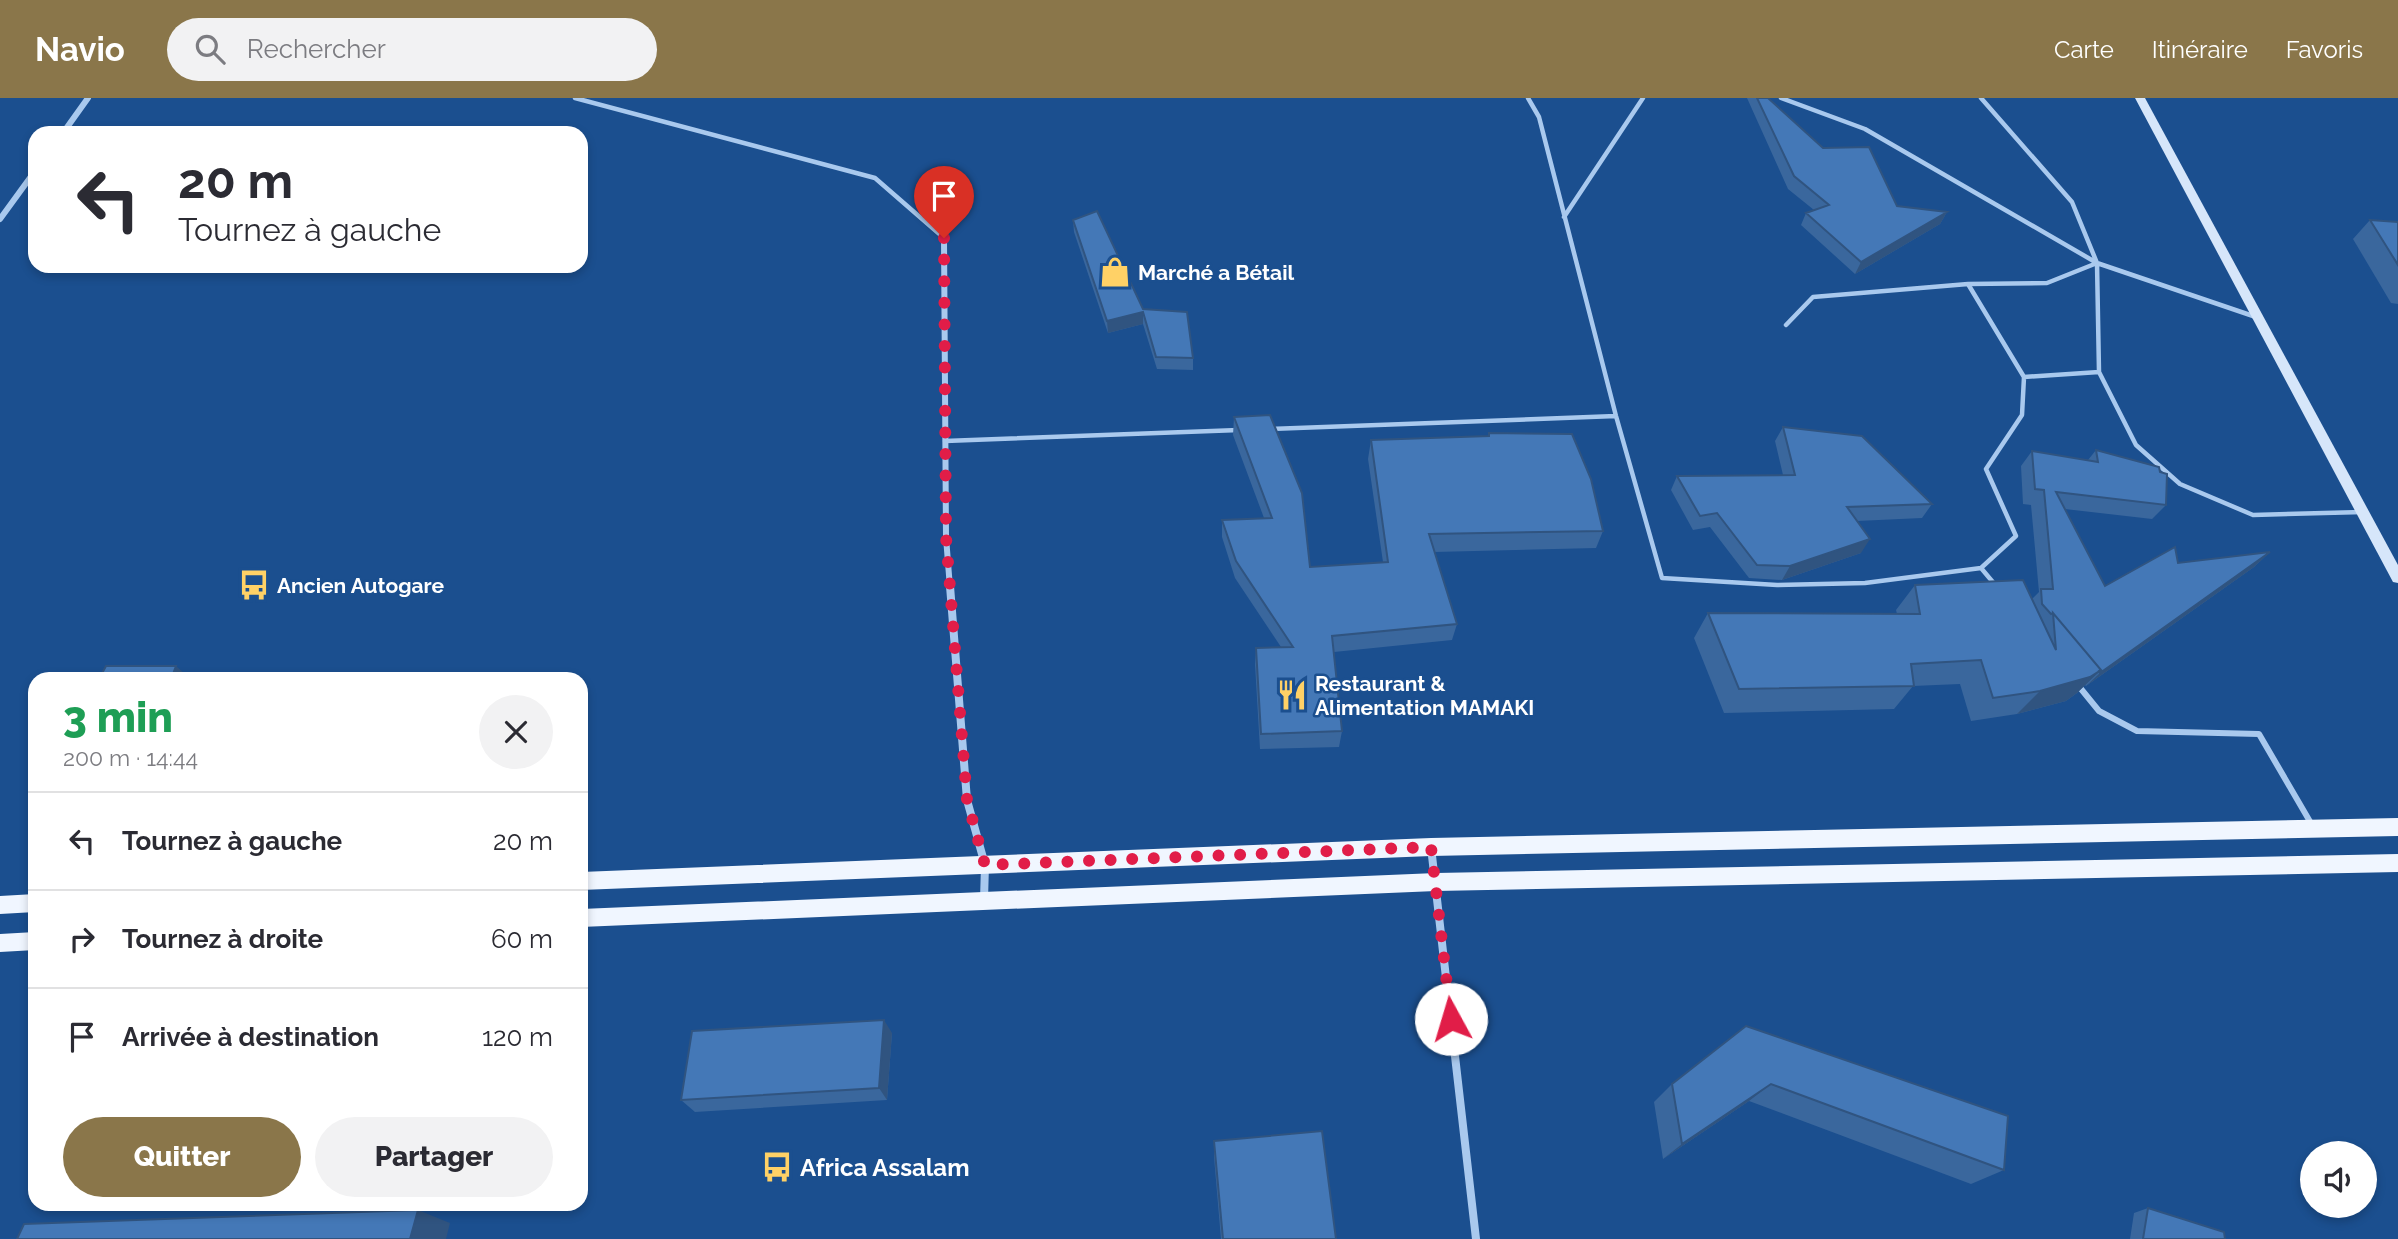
<!DOCTYPE html>
<html lang="fr">
<head>
<meta charset="utf-8">
<style>
  body { margin:0; font-family:Raleway,sans-serif; background:#f2f2f3; color:#2b2b33; height:100vh; display:flex; flex-direction:column; font-size:26px; white-space:nowrap }
  * { box-sizing:border-box; margin:0 }
  p { font-size:23px; color:#7c7c81 }
  .icon { flex:none; width:38px; height:38px; fill:none; stroke:currentColor; stroke-width:2; stroke-linecap:round; stroke-linejoin:round }
  .map { position:relative; flex:1; overflow:hidden }
  .sheet { position:absolute; left:28px; top:574px; width:560px; height:539px; display:flex; flex-direction:column; background:#fff; border-radius:21px; box-shadow:0 4px 10px #0003 }
  .sheet>* { flex:none }
  .guide { position:absolute; left:28px; top:28px; width:560px; height:147px; border-radius:21px; box-shadow:0 4px 10px #0003; background:#fff; color:#2b2b33; overflow:hidden }
  .buttons { position:absolute; left:2300px; top:1043px; display:grid; gap:14px }
  .buttons a { display:grid; place-items:center; width:77px; height:77px; border-radius:50%; background:#fff; box-shadow:0 4px 10px #0003; font-size:35px }
  .pin { position:absolute; display:grid; place-items:center; width:60px; height:60px; color:#fff; margin:-72px -30px; border-radius:50% 50% 50% 0; rotate:-45deg; box-shadow:0 0 7px #0007 }
  .pin .icon { rotate:45deg }
  .me { position:absolute; width:77px; margin:-38px; rotate:354deg; stroke-linejoin:round; filter:drop-shadow(0 0 5px #0008) }
  .turn { display:flex; align-items:center; gap:24px; height:147px; padding:0 35px; font-size:32px }
  .turn .icon { width:91px; height:91px; stroke-width:2.5 }
  .turn b { display:block; font-size:49px; line-height:60px }
  .round { display:grid; place-items:center; flex:none; width:74px; height:74px; border-radius:37px; background:#f2f2f3 }
  .headline { display:flex; align-items:center; justify-content:space-between; height:119px; padding:0 35px }
  h1 { font-size:42px; font-weight:800; line-height:52px; color:#1e9e55 }
  .button { display:flex; gap:14px; margin-top:auto; padding:14px 35px }
  .button a { flex:1; height:80px; border-radius:42px; background:#8a764a; color:#fff; font-size:28px; font-weight:800; line-height:80px; text-align:center }
  .button a+a { background:#f2f2f3; color:#2b2b33 }
  ul { padding:0; list-style:none }
  li { display:flex; align-items:center; gap:21px; height:98px; padding:0 35px; border-top:2px solid #e1e1e2 }
  li div { flex:1 }
  li b { display:block; font-size:26px }
  li em { font-style:normal }
  header { display:flex; align-items:center; gap:42px; box-sizing:border-box; height:98px; padding:0 35px; background:#8a764a; color:#fff }
  header strong { font-size:33px }
  nav { display:flex; gap:38px; margin-inline-start:auto; font-size:24px }
  .search { width:490px; height:63px; background:#f2f2f3; display:flex; align-items:center; gap:18px; box-sizing:border-box; padding:0 24px; border-radius:38px; color:#7c7c81; font-size:26px }
  .map>svg:first-child { display:block }
</style>
</head>
<body>
<header>
<strong>Navio</strong>
<div class="search"><svg class="icon" aria-label="search" viewBox="0 0 24 24"><circle cx="10" cy="10" r="6"/><path d="M15 15l6 6"/></svg>Rechercher</div>
<nav><a>Carte</a><a>Itinéraire</a><a>Favoris</a></nav>
</header>
<div class="map">
<svg width="2398" height="1141" viewBox="0 0 2398 1141">
  <rect width="100%" height="100%" fill="#1b4f8f"/>
  <g fill="none" stroke-linecap="round" stroke-linejoin="round">
    <path stroke="#a9c9ee" stroke-width="4.5" d="M575,0l300,80 69,60
      M1528,0l11,19 77,299 46,162 115,7 88,-2 116,-15 35,-32 -30,-67 36,-54 2,-38 -56,-93
      M1781,0l84,31 232,134 159,54
      M1981,0l91,104 25,61 2,109 37,73 44,39 73,31 110,-3
      M1564,119l79,-119
      M1786,227l27,-28 155,-13 79,-1 50,-20
      M2024,279l75,-5
      M1270,331l346,-13
      M945,343l294,-11
      M1981,470l16,19"/>
    <path stroke="#a9c9ee" stroke-width="6" d="M2077,586l22,27 38,20 122,3 53,91"/>
    <path stroke="#a9c9ee" stroke-width="6" d="M63,35l25,-35
      M0,121l35,-48
      M944,140l2,299 4,51"/>
    <path stroke="#a9c9ee" stroke-width="8" d="M950,488l17,214 18,65 -1,35
      M1431,749l45,392"/>
    <path fill="#d6e6fa" fill-rule="evenodd" d="M2135,0h10l253,467v18l-5,-1z"/>
    <path fill="#f0f6ff" fill-rule="evenodd" d="M2398,720v18l-967,20 -850,34v-18l850,-34z
      M2398,756v18l-962,19 -855,36v-18l855,-36z
      M35,796v18l-35,2v-18z
      M35,834v18l-35,2v-18z"/>
  </g>
  <path fill="#3a679d" d="M1747,0h21l55,50 74,58 50,6 -7,12 -85,50 -54,-49 5,-12 8,-3 -26,-21z
    M1073,122l70,89 50,49v12l-36,-1 -14,-45 -35,9 -34,-101z
    M2370,122l28,2v82l-7,-1 -38,-64z
    M1234,319l76,150 73,-5 -15,-103 3,-19 232,91 -7,17 -162,4 23,72 -5,16 -118,12 8,79 -3,16 -79,2 -5,-85 1,-16 25,-1 -46,-69 -13,-41v-17l42,-2 -31,-83z
    M1783,329l149,77 -10,14 -65,3 4,32 -79,27 -33,-2 -39,-51 -17,3 -22,-40 6,-14 106,-1 -8,-34z
    M2096,352l70,55 -14,14 -87,-10 40,77 73,-23 92,-11 -16,15 -168,119 -1,-1 -8,8 -11,8 -49,13 -46,7 -11,-37 -47,2 -19,23 -170,4 -30,-75 14,-25 189,1 -1,-4 19,-25 117,14 7,-7 -8,-87 -8,-1 -2,-38 11,-15 56,9z
    M1746,928l258,144 -33,14 -222,-83 -86,58 -9,-57 18,-18z
    M892,935l-5,67 -192,12 -14,-12z
    M1214,1043l122,98h-115l-7,-82z
    M2148,1110l77,31h-95l4,-26z"/>
  <path fill="#305480" d="M1947,114l-7,12 -85,50 6,-12z
    M1143,214v12l-35,9 -1,-12z
    M1870,441l-9,14 -79,27 8,-14z
    M2270,454l-16,15 -168,119 14,-13z
    M176,568l15,13h-20z
    M2101,572l-24,23 -11,8 -49,13 23,-23z
    M884,922l8,13 -5,67 -8,-12z
    M1771,986l-22,17 -86,58 19,-15z
    M418,1112l32,13 -4,16h-36z"/>
  <path fill="#4478b7" stroke="#305480" stroke-width="2" d="M1757,0h11l55,50 46,-1 28,59 50,6 -86,50 -55,-49 23,-8 -35,-29z
    M1097,113l46,98 44,3 6,46 -37,-1 -13,-45 -36,9 -34,-101z
    M2370,122l28,2v43z
    M1270,317l32,78 8,74 78,-5 -17,-122 118,-4v-3l83,1 19,45 12,52 -174,3 28,90 -125,12 10,95 -81,3 -5,-86 37,-1 -57,-86 -14,-41 50,-2 -38,-101z
    M1783,329l79,9 70,68 -85,3 23,32 -80,27 -33,-1 -40,-52 -17,3 -23,-40 118,-1z
    M2096,352l63,17 1,5 7,2 -1,31 -110,-13 49,94 70,-39 3,16 92,-11 -170,121 -1,-2 2,-1 -48,-57 -2,1 -9,-10 -1,-15h12l-9,-99 -9,-1 -3,-38 66,11z
    M2023,482l33,70 -3,-37 48,57 -11,7 -50,14 -47,7 -12,-38 -70,4 3,22 -175,3 -31,-76 212,1 -5,-29z
    M106,568h70l-5,13h-72z
    M431,578l-1,3h-25z
    M884,922l-5,68 -198,12 11,-69z
    M1746,928l262,90 -4,54 -233,-86 -89,60 -10,-60z
    M1322,1033l14,108h-113l-9,-98z
    M2148,1110l76,24 1,7h-82z
    M418,1112l-8,29h-393l7,-15z"/>
  <g fill="none" stroke-linecap="round" stroke-linejoin="round">
    <path stroke="#e11d48" stroke-width="12" stroke-dasharray="0 21.6" d="M944,140l2,299 21,263 18,65 446,-18 20,172"/>
  </g>
  <defs>
    <g id="shop-bare" transform="scale(2.415)"><path d="M-5-2.5h2.3a2.7 3.5 0 0 1 5.4 0H5L5.5 6h-11ZM-1.5-2.5h3a1.5 2.3 0 0 0-3 0Z" fill="#ffd166" stroke="#1b4f8f" stroke-width="2.5" paint-order="stroke"/></g>
    <g id="bus-bare" transform="scale(2.415)"><path d="M-5-6H5V4H4V6H2V4H-2V6H-4V4H-5ZM-3.5-4V0h7V-4ZM-3.5 1.2v1.5H-2V1.2ZM2 1.2v1.5H3.5V1.2Z" fill="#ffd166" stroke="#1b4f8f" stroke-width="2.5" paint-order="stroke"/></g>
    <g id="restaurant-bare" transform="scale(2.415)"><path d="M-5-6h1v4h1v-4h1v4h1v-4h1v5L-1.5 .5V6h-2V.5L-5-1ZM5-6V6H3V1.5H1.5Q1.5-4 5-6Z" fill="#ffd166" stroke="#1b4f8f" stroke-width="2.5" paint-order="stroke"/></g>
  </defs>
  <g fill-rule="evenodd">
    <use href="#shop-bare" x="1115" y="174"/>
    <use href="#bus-bare" x="254" y="487"/>
    <use href="#restaurant-bare" x="1292" y="597"/>
    <use href="#bus-bare" x="777" y="1069"/>
  </g>
  <g text-anchor="middle" dominant-baseline="central" stroke-width="5" stroke-linejoin="round" paint-order="stroke">
    <g font-size="21" font-weight="bold" fill="#fff" stroke="#1b4f8f" text-anchor="start">
      <text x="1138" y="174">Marché a Bétail</text>
      <text x="277" y="487">Ancien Autogare</text>
      <text x="1315" y="585">Restaurant &amp;<tspan x="1315" dy="24">Alimentation MAMAKI</tspan></text>
    </g>
    <g font-size="24" font-weight="bold" fill="#fff" stroke="#1b4f8f" text-anchor="start">
      <text x="800" y="1069">Africa Assalam</text>
    </g>
  </g>
</svg>
<div class="buttons">
<a><svg class="icon" aria-label="sound" viewBox="0 0 24 24"><path d="M4 9h4l5-4v14l-5-4H4zM17 9q2 3 0 6"/></svg></a>
</div>
<div class="pin" style="left:944px;top:140px;background:#d93025"><svg class="icon" aria-label="arrive" viewBox="0 0 24 24"><path d="M6 21V4h12l-3 4 3 4H6"/></svg></div>
<svg class="me" style="left:1451px;top:921px" viewBox="-20 -20 40 40"><circle r="19" fill="#fff"/><path d="M0-13L10 11 0 6-10 11z" fill="#e11d48"/></svg>
<div class="guide">
<div class="turn"><svg class="icon" aria-label="left" viewBox="0 0 24 24"><path d="M17 20v-9H6M10 6l-5 5 5 5"/></svg><div><b>20 m</b>Tournez à gauche</div></div>
</div>
<section class="sheet">
<div class="headline"><div><h1>3 min</h1><p>200 m · 14:44</p></div><a class="round"><svg class="icon" aria-label="close" viewBox="0 0 24 24"><path d="M6 6l12 12M18 6L6 18"/></svg></a></div>
<ul>
<li><svg class="icon" aria-label="left" viewBox="0 0 24 24"><path d="M17 20v-9H6M10 6l-5 5 5 5"/></svg><div><b>Tournez à gauche</b></div><em>20 m</em></li>
<li><svg class="icon" aria-label="right" viewBox="0 0 24 24"><path d="M7 20v-9h11M14 6l5 5-5 5"/></svg><div><b>Tournez à droite</b></div><em>60 m</em></li>
<li><svg class="icon" aria-label="arrive" viewBox="0 0 24 24"><path d="M6 21V4h12l-3 4 3 4H6"/></svg><div><b>Arrivée à destination</b></div><em>120 m</em></li>
</ul>
<div class="button"><a>Quitter</a><a>Partager</a></div>
</section>
</div>
</body>
</html>
